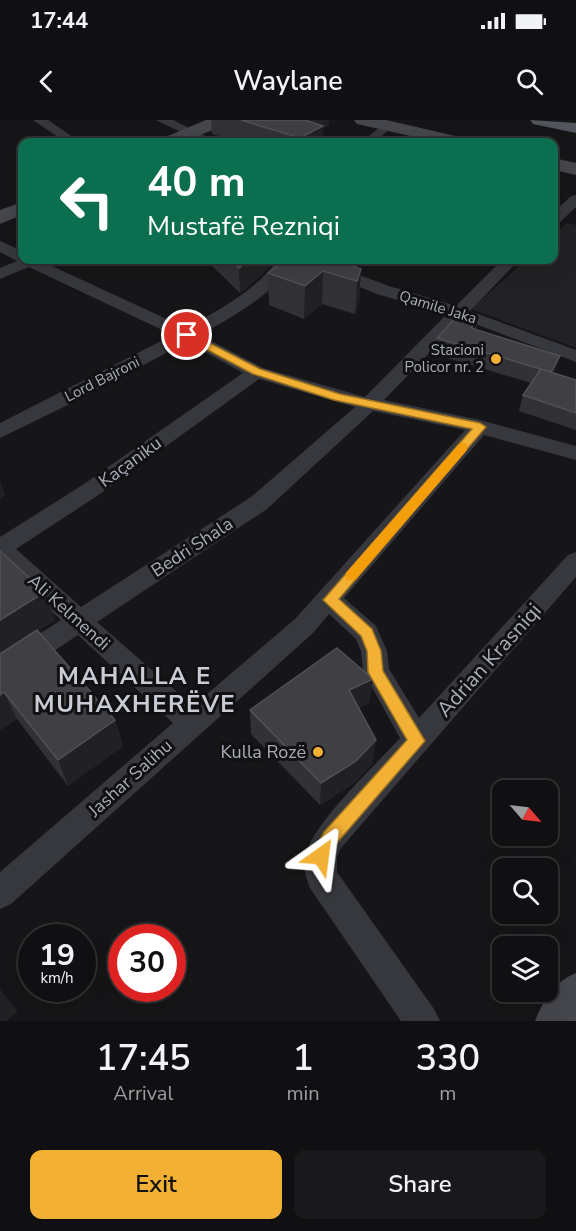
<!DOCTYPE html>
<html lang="en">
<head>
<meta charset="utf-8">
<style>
  body { margin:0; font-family:"Nunito Sans",sans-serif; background:#19191b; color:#f1f3f6; height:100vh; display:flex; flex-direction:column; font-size:22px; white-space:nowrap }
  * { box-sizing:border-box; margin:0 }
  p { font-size:20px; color:#9c9d9f }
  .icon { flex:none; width:33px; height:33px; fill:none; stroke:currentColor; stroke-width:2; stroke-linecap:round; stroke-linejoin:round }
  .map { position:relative; height:901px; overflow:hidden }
  .details { display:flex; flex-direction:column; background:#101012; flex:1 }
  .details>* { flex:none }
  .hud { position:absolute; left:18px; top:18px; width:540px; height:126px; border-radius:12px; box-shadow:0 6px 24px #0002,0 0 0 2px #303032; background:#0b6e4f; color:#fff; overflow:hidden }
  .needle { width:39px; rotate:118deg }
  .buttons { position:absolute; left:492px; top:660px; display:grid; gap:12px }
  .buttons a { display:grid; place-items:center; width:66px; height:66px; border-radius:12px; background:#101012; box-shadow:0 6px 24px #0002,0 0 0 2px #303032; font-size:30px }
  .speed { position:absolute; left:18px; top:804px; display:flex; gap:12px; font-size:30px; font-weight:700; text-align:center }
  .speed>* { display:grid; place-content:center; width:78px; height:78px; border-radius:50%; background:#101012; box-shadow:0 6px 24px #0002,0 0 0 2px #303032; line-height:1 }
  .speed small { font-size:15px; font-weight:400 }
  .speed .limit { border:9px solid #d22; background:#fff; color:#111 }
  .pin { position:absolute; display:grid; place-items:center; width:51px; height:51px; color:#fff; margin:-26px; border:3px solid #fff; border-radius:50%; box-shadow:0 2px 6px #0007 }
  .me { position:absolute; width:66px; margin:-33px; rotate:31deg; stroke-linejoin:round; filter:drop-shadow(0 0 4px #0008) }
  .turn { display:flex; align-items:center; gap:21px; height:126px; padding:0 30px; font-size:27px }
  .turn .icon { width:78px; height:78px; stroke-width:2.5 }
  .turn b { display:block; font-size:42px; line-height:51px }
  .eta { display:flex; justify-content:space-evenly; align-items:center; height:102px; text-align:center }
  .eta b { font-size:36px; font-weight:600; line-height:42px }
  .button { display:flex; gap:12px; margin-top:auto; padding:12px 30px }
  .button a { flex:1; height:69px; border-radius:12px; background:#f2b134; color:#111; font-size:24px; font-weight:600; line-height:69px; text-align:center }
  .button a+a { background:#19191b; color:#f1f3f6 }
  .status { display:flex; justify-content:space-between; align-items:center; height:42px; padding:0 30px; background:#101012; direction:ltr }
  .status svg { height:16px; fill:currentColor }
  header { display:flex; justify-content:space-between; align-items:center; height:78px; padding:0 30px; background:#101012; font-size:27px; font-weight:600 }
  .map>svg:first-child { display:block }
</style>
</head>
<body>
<div class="status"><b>17:44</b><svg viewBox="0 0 49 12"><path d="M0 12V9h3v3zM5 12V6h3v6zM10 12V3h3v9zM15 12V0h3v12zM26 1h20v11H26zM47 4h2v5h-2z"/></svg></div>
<header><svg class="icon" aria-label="back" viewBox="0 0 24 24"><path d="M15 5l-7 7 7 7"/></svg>Waylane<svg class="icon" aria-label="search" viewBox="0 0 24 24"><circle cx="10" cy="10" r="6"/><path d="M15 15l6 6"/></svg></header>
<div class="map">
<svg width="576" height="901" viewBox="0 0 576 901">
  <rect width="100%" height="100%" fill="#161618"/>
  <path fill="#222225" d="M567,103l9,2v123l-105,-39 55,-49h28v-25z"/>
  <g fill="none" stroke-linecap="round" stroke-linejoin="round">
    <path fill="#37383d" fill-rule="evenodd" d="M33,0h15l32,22h-15z
      M156,0h17l45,22h-17z
      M387,2l6,4 -18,16h-14z
      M576,75v12l-17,16 -5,1v-12l17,-16z
      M0,121l22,10v9h17l147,68c33,-18 70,-38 92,-68h16c-18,34 -61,56 -94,75l63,33 102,29 82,-83 -70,-20 -54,-22 -2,-3 2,-3h12l54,20 67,20 46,-46h17l-49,51 106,39v12l-114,-43 -78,81 96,20 96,26v14l-92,-25 -140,163 32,28 11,25 2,18 30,49 149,-163 8,-3v25l-235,271 -4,9v15l97,137 6,12h-39l-91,-133c-4,-10 -7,-20 -5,-31 6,-33 72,-93 95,-119l-37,-67 -2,-20 -5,-12 -27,-25 -16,19 -302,271 -11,5v-37l173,-149 -95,-88 -69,46 -9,3v-25l61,-39 -61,-57v-26l81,-51 162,-113 -56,-31 -117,62 -70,34v-15l173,-88 -144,-68 -29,12v-11l17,-7 -17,-9zM259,259l96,28 -104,90 -170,110 -65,-58 81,-53zM373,291l92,19 -170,189 -102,87 -96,-84 170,-113z"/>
    <path fill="#45474d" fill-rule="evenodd" d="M206,0h24l-3,4 -44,18h-23l3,-4z
      M354,0h32l78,18 3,4h-30l-80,-18z
      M554,38l22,5v12l-22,-5z
      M22,82v13l-22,9v-14z
      M576,853v48h-41c9,-22 19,-39 41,-48z"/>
    <path fill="#53555c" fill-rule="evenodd" d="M530,0l46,3v10l-43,-9z"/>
  </g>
  <path fill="#323236" d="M211,0h118v5l-6,4 -1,13h-82l-28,-8z
    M202,140h68v7l-23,21 -7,5 -33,-32z
    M361,149l-2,32 -4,13 -33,-10 -18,15 -35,-14 -1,-32z
    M477,201l-1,9 84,26 -6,17 22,7v50l-57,-19 4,-16 8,-12 -97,-29 3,-16z
    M0,431l45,41 10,28 -17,11 77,89 8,26 -55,40 -51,-67 -17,11z
    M373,559l-4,24 -10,5 14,55 -20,21 -33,21 -69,-71 -1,-24z"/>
  <path fill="#212124" d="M303,0h26v5l-6,4 -1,13h-22z
    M249,140h21v7l-23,21 -7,5 -1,-25z
    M361,149l-2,32 -4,13 2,-33z
    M323,151l-1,33 -18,15 1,-33z
    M477,201l-3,16 -3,-9z
    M560,236l-5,16 -9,16 5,-16z
    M0,360l5,15 -5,4z
    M45,472l10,28 -55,36v-36z
    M373,559l-4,24 -22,11 2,-24z
    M4,572l13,27 -17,11v-35z
    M115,600l8,26 -55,40 -10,-26z
    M376,620l-3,23 -20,21 -33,21 1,-22z
    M0,869l18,22 -11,10h-7z"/>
  <path fill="#3f3f44" stroke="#4f5156" stroke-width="1.5" d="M241,0h64l18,6 -23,12z
    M230,140h19l-10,8z
    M285,140h51l25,9 -4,12 -34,-10 -18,15 -37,-13z
    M457,196l20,5 -6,7 89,28 -9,16 -114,-34z
    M541,249l35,11v33l-53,-18z
    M0,431l45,41 -45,28z
    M37,510l78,90 -57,40 -54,-68 -4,3v-41z
    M337,528l36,31 -24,11 27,50 -20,21 -35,22 -71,-73z"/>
  <path fill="#f2b134" stroke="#9d7322" stroke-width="1.5" d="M183,213h7l70,36 80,25 140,29 6,4 -147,172 33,30 9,22 2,20 42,70 -89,103 -9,18 -6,3 -6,-3 -3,-6 12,-24 83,-92 -39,-68 -1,-21 -6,-15 -38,-36 149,-171 -138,-29 -81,-26 -70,-37z"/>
  <path fill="#f59e0b" d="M463,323l4,1v6l-112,130h-9v-7l113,-129z"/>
  <g fill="#f2b134" stroke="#111113" stroke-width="2">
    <circle cx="496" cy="239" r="6"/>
    <circle cx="318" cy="632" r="6"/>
  </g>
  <g text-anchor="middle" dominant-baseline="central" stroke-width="6" stroke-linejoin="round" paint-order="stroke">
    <g font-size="15" fill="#a8adb8" stroke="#111113">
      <text transform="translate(438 187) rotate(17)">Qamile Jaka</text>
      <text transform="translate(102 259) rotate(-27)">Lord Bajroni</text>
    </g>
    <g font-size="15" fill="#a8adb8" stroke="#111113" text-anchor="end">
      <text x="484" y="230">Stacioni<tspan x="484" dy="17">Policor nr. 2</tspan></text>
    </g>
    <g font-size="18" fill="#a8adb8" stroke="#111113">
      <text transform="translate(130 342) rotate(-36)">Kaçaniku</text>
      <text transform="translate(192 427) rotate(-33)">Bedri Shala</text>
      <text transform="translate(69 492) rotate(42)">Ali Kelmendi</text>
      <text transform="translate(130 658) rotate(-42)">Jashar Salihu</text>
    </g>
    <g font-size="18" fill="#a8adb8" stroke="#111113" text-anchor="end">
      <text x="306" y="632">Kulla Rozë</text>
    </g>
    <g font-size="21" fill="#a8adb8" stroke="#111113">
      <text transform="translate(489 540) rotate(-48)">Adrian Krasniqi</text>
    </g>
    <g font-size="24" font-weight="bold" letter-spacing="1.5" fill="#c9ccd4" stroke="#111113">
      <text x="135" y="556">MAHALLA E<tspan x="135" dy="28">MUHAXHERËVE</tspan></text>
    </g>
  </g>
</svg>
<div class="buttons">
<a><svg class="needle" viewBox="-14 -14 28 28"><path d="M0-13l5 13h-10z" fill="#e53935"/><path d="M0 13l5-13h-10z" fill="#9c9d9f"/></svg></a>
<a><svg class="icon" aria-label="search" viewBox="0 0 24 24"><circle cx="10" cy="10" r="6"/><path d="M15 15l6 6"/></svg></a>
<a><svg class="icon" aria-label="layers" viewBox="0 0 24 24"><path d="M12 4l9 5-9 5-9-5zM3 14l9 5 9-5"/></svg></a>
</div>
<div class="speed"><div>19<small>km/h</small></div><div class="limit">30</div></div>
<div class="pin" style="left:187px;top:215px;background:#d93025"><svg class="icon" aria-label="arrive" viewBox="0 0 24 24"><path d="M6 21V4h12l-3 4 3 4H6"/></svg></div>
<svg class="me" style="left:321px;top:736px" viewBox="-20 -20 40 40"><path d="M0-17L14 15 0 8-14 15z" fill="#f2b134" stroke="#fff" stroke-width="4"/></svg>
<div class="hud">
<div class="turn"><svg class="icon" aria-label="left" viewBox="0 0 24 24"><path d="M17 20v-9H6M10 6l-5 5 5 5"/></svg><div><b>40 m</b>Mustafë Rezniqi</div></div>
</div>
</div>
<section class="details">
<div class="eta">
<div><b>17:45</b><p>Arrival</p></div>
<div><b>1</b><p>min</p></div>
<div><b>330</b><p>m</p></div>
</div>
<div class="button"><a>Exit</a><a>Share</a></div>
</section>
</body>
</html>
